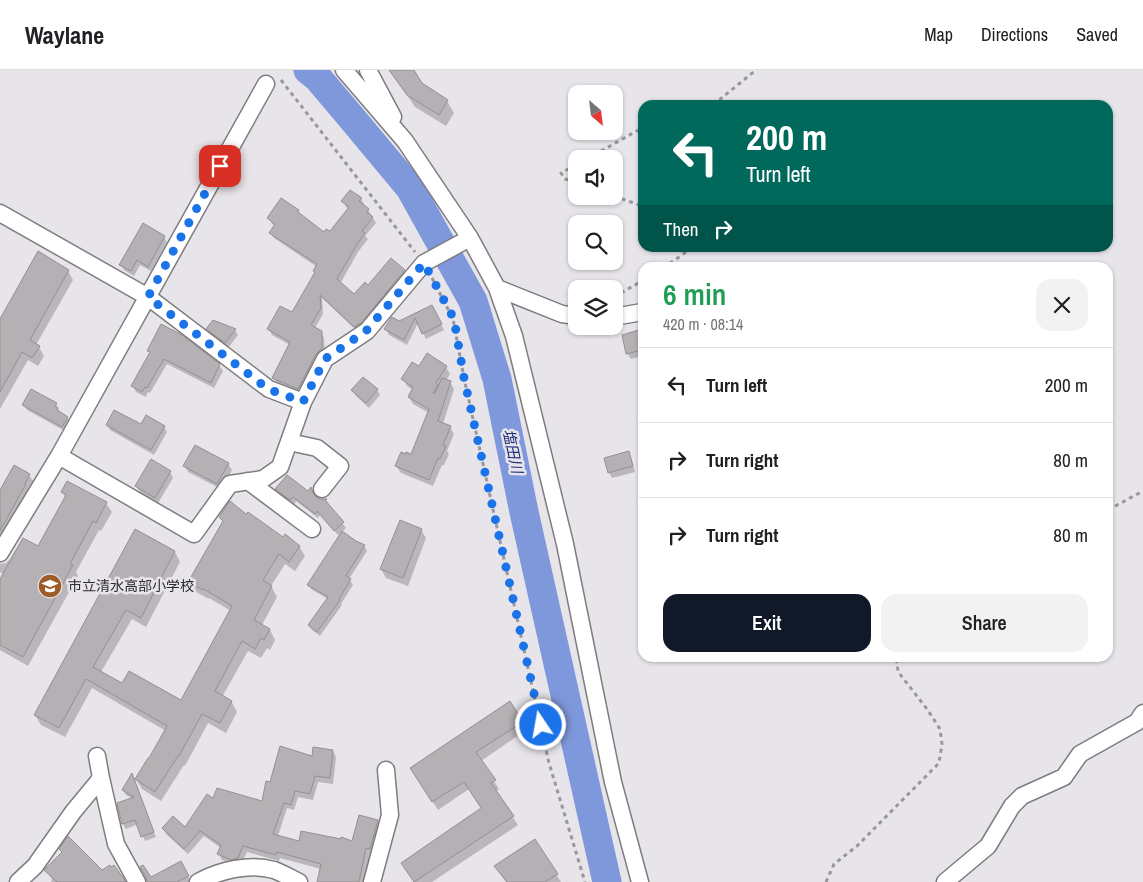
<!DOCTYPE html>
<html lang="en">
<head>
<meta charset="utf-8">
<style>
  body { margin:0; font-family:"Archivo Narrow","Noto Sans JP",sans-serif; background:#f2f2f2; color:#202124; height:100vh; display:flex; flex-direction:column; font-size:19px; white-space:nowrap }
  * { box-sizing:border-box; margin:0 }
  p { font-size:16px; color:#757577 }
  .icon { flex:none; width:28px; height:28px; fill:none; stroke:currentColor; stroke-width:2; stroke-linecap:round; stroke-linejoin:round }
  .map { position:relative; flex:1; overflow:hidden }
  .sheet { position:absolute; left:638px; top:192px; width:475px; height:400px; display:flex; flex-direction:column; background:#fff; border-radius:15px; box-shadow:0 1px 4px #0004 }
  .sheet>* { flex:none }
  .guide { position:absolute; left:638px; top:30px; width:475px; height:152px; border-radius:15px; box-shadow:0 1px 4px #0004; background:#00695c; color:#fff; overflow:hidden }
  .needle { width:32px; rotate:152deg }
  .buttons { position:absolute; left:568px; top:15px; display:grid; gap:10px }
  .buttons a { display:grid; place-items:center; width:55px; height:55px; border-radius:10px; background:#fff; box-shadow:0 1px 4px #0004; font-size:25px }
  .pin { position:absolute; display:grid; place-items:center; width:42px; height:42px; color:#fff; margin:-21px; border-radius:10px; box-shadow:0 2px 8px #0006 }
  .me { position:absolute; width:55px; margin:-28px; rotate:348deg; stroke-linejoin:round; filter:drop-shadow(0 0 4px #0008) }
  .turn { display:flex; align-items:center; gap:18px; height:105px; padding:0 25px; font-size:22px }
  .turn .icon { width:65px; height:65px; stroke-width:2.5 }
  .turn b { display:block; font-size:35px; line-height:42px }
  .then { display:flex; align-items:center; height:48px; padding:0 25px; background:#0003; gap:10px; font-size:19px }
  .round { display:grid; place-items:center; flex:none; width:52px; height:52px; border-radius:15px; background:#f2f2f2 }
  .summary { display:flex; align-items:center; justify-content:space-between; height:85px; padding:0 25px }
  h1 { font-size:30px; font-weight:600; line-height:38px; color:#1e9e55 }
  .button { display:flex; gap:10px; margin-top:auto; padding:10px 25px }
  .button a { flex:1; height:58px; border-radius:15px; background:#111827; color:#fff; font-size:20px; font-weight:600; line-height:58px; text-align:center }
  .button a+a { background:#f2f2f2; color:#202124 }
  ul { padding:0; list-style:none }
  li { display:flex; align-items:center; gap:15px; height:75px; padding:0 25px; border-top:1px solid #e0e0e0 }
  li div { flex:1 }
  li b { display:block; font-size:19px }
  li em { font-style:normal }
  header { display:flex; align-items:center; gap:30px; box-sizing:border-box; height:70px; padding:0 25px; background:#fff; border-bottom:1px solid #e0e0e0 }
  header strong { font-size:24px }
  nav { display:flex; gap:28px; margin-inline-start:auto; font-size:18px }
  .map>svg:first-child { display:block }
</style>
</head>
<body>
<header>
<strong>Waylane</strong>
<nav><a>Map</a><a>Directions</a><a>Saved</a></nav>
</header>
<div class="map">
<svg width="1143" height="812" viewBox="0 0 1143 812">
  <rect width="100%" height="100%" fill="#e8e5ea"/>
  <path fill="#0003" d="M390,0h22l9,14 26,17 7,12 -8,13 -31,-19z
    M361,129l3,5 -1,2 5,4 8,13 -11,13 3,3 -10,13 -18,32 14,11 14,-8 36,-16 3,5 -49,56 -36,-34 1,16 -8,14 6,4 3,6 1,16 -24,40 -24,-10 -3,-6 16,-33 -18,-10 -3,-6 23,-15 24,-40 1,-7 -43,-29 -4,-5 5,-7 -3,-2 -3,-6 29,-7 2,4 24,18h6l19,-24 -3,-2 -3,-6z
    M164,167l3,5 -16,29 -11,-6 -6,11 -10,-6 -3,-5z
    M68,201l5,9 -37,65 3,2 5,9 -6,10 -10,-6 -28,49v-87z
    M435,243l9,17 -18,9 -8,-16 -11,22 -18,-10 -3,-6 13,-7z
    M208,259l27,1 3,5 -10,13 -17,-13z
    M642,261v25l-11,3 -4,-6 -4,-17z
    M149,281l70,14 4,6 -9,17 -47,-24 -17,29 -2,-1 -2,5 -10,-5 -3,-6 18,-32z
    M446,297l4,7 -4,7 4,1 4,7 -11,35 7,3 4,7 -7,17 2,3 -5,11h-2l-9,21 -32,-13 -5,-7 16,-10 17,-43 -16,-9 -4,-7 4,-7 -6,-4 -4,-7 16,-11z
    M353,320h24l3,5 -11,13 -13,-12z
    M56,334l4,9 7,4 3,5 -5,9 -38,-21 -3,-5z
    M107,355l57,2 3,5 -13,23 -44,-25z
    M628,382l3,6 4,14 -23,6 -3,-6z
    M228,394l4,6 -11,19 -33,-17 -3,-6z
    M170,402l3,6 -15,25 -18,-11 -4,-6z
    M29,405l6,9 -35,67v-58z
    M277,419l31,4 3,-4 4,9 5,2 5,-1 3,6 18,23 -8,7 -18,-20 -2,3 -22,-17 -2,4 -14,-11z
    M63,422l43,11 6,9 -11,19 -2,-1 -23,42 2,4 -50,90 -28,-16v-68l4,-7 -4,-3v-8l6,-1 4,-4 12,-20 17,9 27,-50z
    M247,446l36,22 16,8 6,10 -10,15 -10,-7 -14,22 6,11 -15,28 8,5 5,10 -5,10 -3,-2 -6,10 -13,-7 -26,46 9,4 6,11 -11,21 -18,-10 -23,43 -1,-1 -23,36 -19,-12 -6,-10 30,-48 -74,-43 -27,49 -24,-12 -6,-10 100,-185 40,22 5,10 -34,65 -14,-8 -31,53 22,12 58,18 50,-91 -22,-13v1l-13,-7 -6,-10 34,-59 -4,-6z
    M421,460l5,8 -18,48 -22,-8 -5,-9z
    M364,476l3,5 -18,28 4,6 -12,19 1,1 -22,31 -8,-6 -3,-5 19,-26 -17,-10 -2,-4z
    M522,652l4,8 -45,31 18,28 -3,2 22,34 -86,57h-17l-8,-11 75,-62 -13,-20 -31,21 -22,-34z
    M333,681l3,6 -3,27 -15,-2 -5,18 -15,-3 -4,13 -7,-2 -9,28 22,7 53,-1 24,-21 3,7 -6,27 -4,-1 -7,28h-44l2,-13 -41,-11 -1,3 -32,-9 -6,13 -6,1 -13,-6 -3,-6 2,-6 -17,-12 -16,18 -21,-19 -4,-6h22l28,-29 49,3 9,-19 42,-26z
    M132,706l24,61 -11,4 -7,-17 -12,5 -3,-5 10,-25 -7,-4 -3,-5z
    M180,793l11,19h-43l3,-3z
    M46,800l56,1 22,11h-73l1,-3z
    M556,804l5,8h-55l-5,-7z"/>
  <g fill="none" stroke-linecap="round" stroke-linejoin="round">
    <path stroke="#7f97db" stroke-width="29" d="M308,0l9,7 33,39 60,72 63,113 24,78 27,133 83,370"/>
  </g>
  <path fill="#b4b0b3" stroke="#938f92" d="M389,0h25l8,13 26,17 -9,15 -32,-20z
    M350,120l12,8 -3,3 10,8 -2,3 6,5 -11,14 3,2 -9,13 -19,33 17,15 11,-12 3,3 23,-27 14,12 -44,53 -7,4 -34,-32 1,13 -10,17 11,6v17l-6,6 -18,35 -26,-11 18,-36 -23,-13 13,-23 12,6 23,-40 -2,-1 4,-7 -48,-31 6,-9 -8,-6 14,-20 18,12 -1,2 26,20 2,-3 4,2 19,-24 -8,-6z
    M143,153l22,13 -17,31 -11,-7 -6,11 -12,-6z
    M38,181l31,19 -39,70 10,6 -8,12 -10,-6 -22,40v-73z
    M432,235l10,19 -20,10 -7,-16 -11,22 -20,-11 8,-12 7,4z
    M213,250l23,9 -11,14 -19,-14z
    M161,254l21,11 38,29 -9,19 -47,-24 -17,29 -2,-1 -3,5 -11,-6 19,-34 -3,-1z
    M642,259v21l-16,4 -4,-19z
    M427,283l20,13 -11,17 2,2 -5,8h2l7,-15 9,3 -13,40 13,5 -8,19 3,1 -6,13 -2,-1 -9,22 -34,-14 6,-14 5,2v-2l5,2 18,-45 -21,-12 5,-10 -12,-8 11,-17 7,4z
    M363,307l15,12 -12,14 -15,-13z
    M31,319l26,14 -2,3 3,2 -1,2 11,7 -6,10 -40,-22z
    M114,340l27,14 5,-9 19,11 -14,24 -45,-25z
    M195,375l34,18 -12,21 -34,-18z
    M629,381l4,15 -25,7 -4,-15z
    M151,389l20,12 -16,27 -20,-12z
    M14,395l16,9 -5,10h1l-26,47v-41z
    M287,405l21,16 3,-4 2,6 3,4 4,2h7l-2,1 19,22 -10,9 -17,-20 -2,3 -22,-17 -3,3 -15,-11z
    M67,411l40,21 -11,21 -3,-2 -23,43 3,1 -50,92 -23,-12v-66l23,-41 15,8 28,-51 -5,-3z
    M230,431l16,13 2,-2 35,25 2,-3 15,12 -11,16 -10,-8 -16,26 9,6 -18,34 16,9 -6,11 -3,-2 -6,11 -13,-8 -27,50 17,10 -12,22 -18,-9 -23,42h-1l-23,36 -20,-13 13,-21h1l18,-32 -81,-47 -27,49 -25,-13 101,-186 40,22 -34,67 -15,-8 -33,57 29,16 7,-12 52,29 51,-94 -28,-17 -1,1 -15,-8 35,-61 -4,-4z
    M400,450l22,9 -19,49 -23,-9z
    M342,461l14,10 9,4 -19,31 5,3 -12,20 1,1 -23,32 -9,-7 20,-28 -21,-12z
    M510,631l13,21 -47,30 20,28 -5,3 23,33 -100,66 -13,-19 80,-55 -17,-26 -32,20 -22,-34z
    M280,676l32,10 1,-9 20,3 -3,28 -15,-2 -5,18 -15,-3 -4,14 -7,-2 -11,31 26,7 2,-10 40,8v-2l11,4 7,-26 19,5 -8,29 -4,-1 -7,34h-42l4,-18 -44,-12 -1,3 -33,-9 -5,12 -7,2 -14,-6 4,-9 -21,-14 -16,18 -22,-21 11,-12 12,11 22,-33 6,4 4,-10 45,13 4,-20 4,1z
    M132,703l22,59 -13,5 -6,-17 -13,4 -5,-21 17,-6 -12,-7z
    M68,766l34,34 8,-5 1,2 3,-2 12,17h-69l-13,-12 18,-18 -3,-3z
    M535,769l23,35 -13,8h-38l-13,-16z
    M181,791l8,15 -12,6h-30l-1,-5 -6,-10 3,-2 8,12z"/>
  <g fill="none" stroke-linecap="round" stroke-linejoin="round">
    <g stroke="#7f7c80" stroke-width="19">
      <path id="minor" d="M344,0l61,71 65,97 27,50 17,48 51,208 48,238 27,100
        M368,0l25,47
        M0,143l148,84 121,92 34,13 22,-43 42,-28 57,-68 46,-25
        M497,218l65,26 14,2
        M614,247l28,-5
        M289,372l28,6 23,18 -18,23
        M59,386l135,78 36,-50 33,-5 17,-12 23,-65
        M248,411l64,48
        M0,483l59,-97 207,-372
        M97,686l4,22 15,66 21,38
        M18,812l17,-16 38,-54 28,-34
        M198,812c22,-12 52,-19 76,-12 8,3 17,8 25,12
        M372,812l18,-67 -4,-45
        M945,812l43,-36 24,-40 10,-10 42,-19 16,-23 57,-32 6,-9"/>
    </g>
    <path stroke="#99979b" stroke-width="3" stroke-dasharray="4 4" stroke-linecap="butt" d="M281,10l134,172
      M713,35l43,-35
      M587,89l55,-31
      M576,95l-15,8 4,6 11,2
      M614,126l28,10
      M663,198l29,-20
      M432,208l21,41 11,59 85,385 36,119
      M614,227l28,-16
      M1108,440l35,-19
      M826,812l8,-18 23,-18 82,-83 3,-19 -2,-15 -13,-20 -28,-36 -3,-10 2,-5"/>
    <use href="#minor" stroke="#fff" stroke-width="16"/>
  </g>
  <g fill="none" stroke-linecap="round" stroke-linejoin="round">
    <path stroke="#1a73e8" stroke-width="9" stroke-dasharray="0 16.2" d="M220,96l-72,131 120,92 35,13 22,-43 41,-28 58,-68 30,56 10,59 77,347"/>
  </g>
  <defs>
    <g id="school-disc" transform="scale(1.25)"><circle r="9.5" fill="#9c5b27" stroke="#e8e5ea"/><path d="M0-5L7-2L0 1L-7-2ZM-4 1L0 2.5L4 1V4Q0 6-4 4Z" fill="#fff"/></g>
  </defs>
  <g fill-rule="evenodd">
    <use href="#school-disc" x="50" y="516"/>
  </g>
  <g text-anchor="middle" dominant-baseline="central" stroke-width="5" stroke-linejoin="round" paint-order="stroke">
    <g font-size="14" fill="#2c2b2d" stroke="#e8e5ea" text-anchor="start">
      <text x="68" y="516">市立清水高部小学校</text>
    </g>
    <g font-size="15" font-style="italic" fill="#1c2d7c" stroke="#e8e5ea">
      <text transform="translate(513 381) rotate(78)">塩田川</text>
    </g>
  </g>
</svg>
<div class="buttons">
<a><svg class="needle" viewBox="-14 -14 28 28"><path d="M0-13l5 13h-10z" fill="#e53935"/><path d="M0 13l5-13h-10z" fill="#757577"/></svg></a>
<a><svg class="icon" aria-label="sound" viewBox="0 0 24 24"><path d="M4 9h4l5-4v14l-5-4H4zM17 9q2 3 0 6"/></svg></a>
<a><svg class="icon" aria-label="search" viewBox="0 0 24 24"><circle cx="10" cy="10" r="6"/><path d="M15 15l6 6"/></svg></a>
<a><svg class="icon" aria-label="layers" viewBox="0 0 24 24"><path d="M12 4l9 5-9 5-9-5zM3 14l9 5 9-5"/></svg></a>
</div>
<div class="pin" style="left:220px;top:96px;background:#d93025"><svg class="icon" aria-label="arrive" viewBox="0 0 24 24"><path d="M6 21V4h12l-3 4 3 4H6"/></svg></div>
<svg class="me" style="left:541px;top:655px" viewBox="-20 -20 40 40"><circle r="17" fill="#1a73e8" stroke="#fff" stroke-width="3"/><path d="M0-11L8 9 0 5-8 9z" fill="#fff"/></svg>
<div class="guide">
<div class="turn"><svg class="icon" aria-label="left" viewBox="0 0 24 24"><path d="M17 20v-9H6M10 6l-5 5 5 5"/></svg><div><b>200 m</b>Turn left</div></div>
<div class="then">Then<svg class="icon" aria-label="right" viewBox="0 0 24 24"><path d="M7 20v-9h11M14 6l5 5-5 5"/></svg></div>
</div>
<section class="sheet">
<div class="summary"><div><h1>6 min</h1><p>420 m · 08:14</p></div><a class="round"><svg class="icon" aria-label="close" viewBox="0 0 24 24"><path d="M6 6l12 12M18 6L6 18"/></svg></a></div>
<ul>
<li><svg class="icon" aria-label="left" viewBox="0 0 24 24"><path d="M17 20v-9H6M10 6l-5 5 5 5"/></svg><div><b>Turn left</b></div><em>200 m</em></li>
<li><svg class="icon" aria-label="right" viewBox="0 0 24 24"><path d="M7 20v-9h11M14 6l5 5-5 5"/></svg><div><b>Turn right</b></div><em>80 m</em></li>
<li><svg class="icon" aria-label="right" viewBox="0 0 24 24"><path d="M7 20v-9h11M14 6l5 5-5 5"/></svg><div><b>Turn right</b></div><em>80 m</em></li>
</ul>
<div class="button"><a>Exit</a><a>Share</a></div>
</section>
</div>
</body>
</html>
